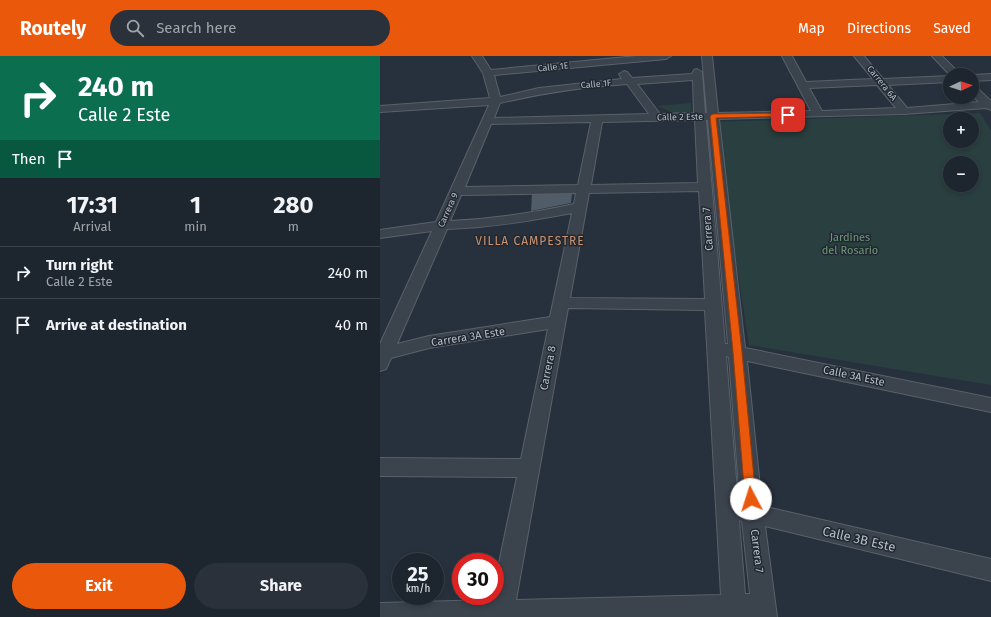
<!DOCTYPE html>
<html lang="en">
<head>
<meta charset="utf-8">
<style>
  body { margin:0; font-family:"Fira Sans",sans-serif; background:#2a313a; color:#f1f3f6; height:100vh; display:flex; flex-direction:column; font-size:15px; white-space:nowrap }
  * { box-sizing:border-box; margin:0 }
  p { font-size:13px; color:#a0a5aa }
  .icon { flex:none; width:22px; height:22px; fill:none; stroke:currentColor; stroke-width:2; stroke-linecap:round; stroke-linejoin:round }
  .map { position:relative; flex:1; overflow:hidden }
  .panel { display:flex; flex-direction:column; background:#1d252e; width:380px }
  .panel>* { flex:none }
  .top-card { background:#0b6e4f; color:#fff; overflow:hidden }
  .needle { width:26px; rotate:86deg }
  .buttons { position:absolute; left:563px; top:12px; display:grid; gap:8px }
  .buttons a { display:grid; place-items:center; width:36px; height:36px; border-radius:50%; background:#1d252e; box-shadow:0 2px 6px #0003,0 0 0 1px #3b424a; font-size:20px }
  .speed { position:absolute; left:12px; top:497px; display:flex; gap:8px; font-size:20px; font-weight:700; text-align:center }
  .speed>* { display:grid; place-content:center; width:52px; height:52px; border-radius:50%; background:#1d252e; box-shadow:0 2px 6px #0003,0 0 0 1px #3b424a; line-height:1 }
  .speed small { font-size:10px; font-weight:400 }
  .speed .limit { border:6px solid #d22; background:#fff; color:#111 }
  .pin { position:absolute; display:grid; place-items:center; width:34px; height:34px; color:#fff; margin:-17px; border-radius:8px; box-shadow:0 2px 6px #0006 }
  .me { position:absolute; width:44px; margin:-22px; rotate:355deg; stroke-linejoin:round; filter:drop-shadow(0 0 3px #0008) }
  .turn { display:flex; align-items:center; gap:14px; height:84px; padding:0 12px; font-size:18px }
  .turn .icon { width:52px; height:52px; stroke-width:2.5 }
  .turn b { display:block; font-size:28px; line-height:34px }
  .then { display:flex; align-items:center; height:38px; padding:0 12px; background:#0003; gap:8px; font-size:15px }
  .eta { display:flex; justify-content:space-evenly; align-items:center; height:68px; text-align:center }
  .eta b { font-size:24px; font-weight:700; line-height:28px }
  .cta { display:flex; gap:8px; margin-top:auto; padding:8px 12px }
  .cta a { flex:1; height:46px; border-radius:24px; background:#ea580c; color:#fff; font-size:16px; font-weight:700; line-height:46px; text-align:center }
  .cta a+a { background:#2a313a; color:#f1f3f6 }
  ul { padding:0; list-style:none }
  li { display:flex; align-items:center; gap:12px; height:52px; padding:0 12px; border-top:1px solid #3b424a }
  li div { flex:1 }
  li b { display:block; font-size:15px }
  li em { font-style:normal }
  header { display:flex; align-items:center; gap:24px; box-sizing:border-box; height:56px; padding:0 20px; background:#ea580c; color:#fff }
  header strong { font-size:19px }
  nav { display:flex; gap:22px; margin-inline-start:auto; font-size:14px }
  .search { width:280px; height:36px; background:#2a313a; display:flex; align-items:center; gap:10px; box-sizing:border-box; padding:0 14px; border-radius:22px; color:#a0a5aa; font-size:15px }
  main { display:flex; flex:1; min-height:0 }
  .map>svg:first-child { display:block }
</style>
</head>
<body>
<header>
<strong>Routely</strong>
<div class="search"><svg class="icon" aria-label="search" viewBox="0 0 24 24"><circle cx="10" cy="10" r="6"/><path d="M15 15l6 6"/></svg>Search here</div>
<nav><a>Map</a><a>Directions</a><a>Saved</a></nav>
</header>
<main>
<section class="panel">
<div class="top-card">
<div class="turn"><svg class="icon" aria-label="right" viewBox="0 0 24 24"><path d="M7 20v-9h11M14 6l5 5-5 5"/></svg><div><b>240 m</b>Calle 2 Este</div></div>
<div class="then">Then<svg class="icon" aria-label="arrive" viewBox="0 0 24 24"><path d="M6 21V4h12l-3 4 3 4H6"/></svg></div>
</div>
<div class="eta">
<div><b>17:31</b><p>Arrival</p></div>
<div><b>1</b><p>min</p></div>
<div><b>280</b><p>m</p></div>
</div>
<ul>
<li><svg class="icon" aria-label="right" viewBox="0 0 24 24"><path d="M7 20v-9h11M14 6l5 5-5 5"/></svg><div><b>Turn right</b><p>Calle 2 Este</p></div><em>240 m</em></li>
<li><svg class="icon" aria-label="arrive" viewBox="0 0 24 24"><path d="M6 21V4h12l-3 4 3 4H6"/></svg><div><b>Arrive at destination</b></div><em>40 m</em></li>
</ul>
<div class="cta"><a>Exit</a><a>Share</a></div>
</section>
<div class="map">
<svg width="611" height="561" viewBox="0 0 611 561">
  <rect width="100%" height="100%" fill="#27313d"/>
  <path fill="#2a3f3f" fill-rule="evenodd" d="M311,47l1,11h-16l-19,-8z
    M600,57l11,17v255l-242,-40 -34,-223zM570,63h22v22h-22zM570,107h22v22h-22z"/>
  <path fill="#505c67" d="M192,137l-1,10 -40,8 1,-17z"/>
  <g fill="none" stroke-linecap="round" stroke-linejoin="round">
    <g stroke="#59616b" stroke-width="2">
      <path id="street" d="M92,0h10l9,14 146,-14h34l-5,3 -172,16 6,22 39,-9 83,-9 -3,-5 5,-3 3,1 5,6 60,-4 2,-4 3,-1 5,3 3,41h2l-5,-57h10l6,57 93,-2 -29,-55h10l14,26 67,-3 -19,-23h10l19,23 67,-3v6l-62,3 19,23 72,-6 -7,-7v-9l4,1 15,14v9l-5,-2 -82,6 -185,5 26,229 246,50v14l-244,-51 15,145 229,53v22l-226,-55 12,91h-397v-14l111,-3 1,-4h3v-14l22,-105 -137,-1v-18l141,1 27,-130 -119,19 -38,10 -5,11 -6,2v-27l52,-113 -52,7v-8l56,-8 53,-117 -109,7v-6l110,-8 -7,-25zM313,24l1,33 -34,1 -23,-30zM247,28l22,30 -155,4 6,-15c42,-10 84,-16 127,-19zM497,29l19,23 -74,3 -13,-23zM315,64l3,63 -107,2 11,-63zM326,64h2l20,224h-3zM211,66l-13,63 -113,2 26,-63zM319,135l6,108 -135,-1 19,-105zM196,137l-2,11c-41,9 -82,15 -124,17l11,-26zM192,157l-22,104 -121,19 -32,8 50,-115c42,-1 83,-8 125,-16zM188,252l137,2 16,285 -205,5zM346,300l3,1 11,145 -2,1zM359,464l3,1 8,73h-5z
        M552,0h10l19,19h-11z
        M611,18v6l-19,1v-6z"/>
    </g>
    <use href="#street" fill="#3b434d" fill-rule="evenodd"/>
  </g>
  <path fill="#ea580c" stroke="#983908" d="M408,57l3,2 -1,1 -74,2 26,234 14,147 -1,3 -4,2 -4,-2 -2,-3 -12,-147 -23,-236 3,-2z"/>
  <g text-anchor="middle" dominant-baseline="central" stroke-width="3" stroke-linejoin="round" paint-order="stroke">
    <g font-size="9" fill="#b7bec8" stroke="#202832">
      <text transform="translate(173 11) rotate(-6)">Calle 1E</text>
      <text transform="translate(502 27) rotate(51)">Carrera 6A</text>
      <text transform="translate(216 28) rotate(-5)">Calle 1F</text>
      <text transform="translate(300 61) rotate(-1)">Calle 2 Este</text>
      <text transform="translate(68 154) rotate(-66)">Carrera 9</text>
    </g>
    <g font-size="11" fill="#b7bec8" stroke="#202832">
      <text transform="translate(328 173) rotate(-94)">Carrera 7</text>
      <text transform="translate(88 281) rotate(-9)">Carrera 3A Este</text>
      <text transform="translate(168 312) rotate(-79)">Carrera 8</text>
      <text transform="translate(474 320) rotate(12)">Calle 3A Este</text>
      <text transform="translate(377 495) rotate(83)">Carrera 7</text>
    </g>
    <g font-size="11" fill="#709777" stroke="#202832">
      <text x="470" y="181">Jardines<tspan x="470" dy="13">del Rosario</tspan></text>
    </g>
    <g font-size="12" letter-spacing="1" fill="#cc926e" stroke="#202832">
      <text x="150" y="185">VILLA CAMPESTRE</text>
    </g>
    <g font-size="13" fill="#b7bec8" stroke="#202832">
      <text transform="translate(479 483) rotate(13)">Calle 3B Este</text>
    </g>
  </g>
</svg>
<div class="buttons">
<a><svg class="needle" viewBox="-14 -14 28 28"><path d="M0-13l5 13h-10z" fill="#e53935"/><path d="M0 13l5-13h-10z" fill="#a0a5aa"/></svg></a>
<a>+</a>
<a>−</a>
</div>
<div class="speed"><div>25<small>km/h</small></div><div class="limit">30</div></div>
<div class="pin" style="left:408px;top:59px;background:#d93025"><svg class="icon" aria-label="arrive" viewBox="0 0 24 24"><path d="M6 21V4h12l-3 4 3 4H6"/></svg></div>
<svg class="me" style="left:371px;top:443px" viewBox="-20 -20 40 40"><circle r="19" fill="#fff"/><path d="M0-13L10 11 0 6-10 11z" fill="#ea580c"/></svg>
</div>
</main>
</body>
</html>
